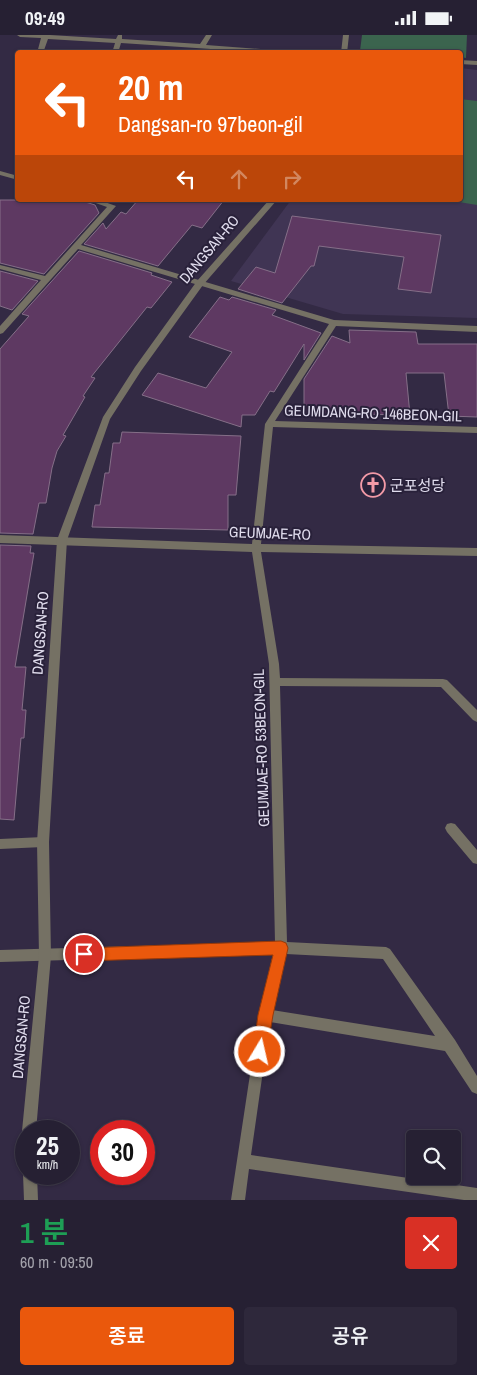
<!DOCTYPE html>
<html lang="ko">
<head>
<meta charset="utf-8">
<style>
  body { margin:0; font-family:"Archivo Narrow","Noto Sans KR",sans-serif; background:#2e283b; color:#f1f3f6; height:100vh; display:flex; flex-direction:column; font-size:19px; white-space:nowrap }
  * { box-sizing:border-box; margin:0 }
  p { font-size:16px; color:#a4a3ac }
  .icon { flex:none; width:28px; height:28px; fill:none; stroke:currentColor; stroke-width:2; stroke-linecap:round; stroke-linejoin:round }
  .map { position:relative; height:1165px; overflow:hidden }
  .details { display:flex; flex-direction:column; background:#262033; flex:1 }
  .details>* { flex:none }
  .hud { position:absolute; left:15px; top:15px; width:448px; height:152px; border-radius:5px; box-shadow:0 1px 4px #0004,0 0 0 1px #423e4e; background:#ea580c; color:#fff; overflow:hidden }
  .controls { position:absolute; left:406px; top:1095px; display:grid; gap:10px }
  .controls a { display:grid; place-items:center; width:55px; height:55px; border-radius:5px; background:#262033; box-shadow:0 1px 4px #0004,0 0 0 1px #423e4e; font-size:25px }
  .speed { position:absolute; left:15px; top:1085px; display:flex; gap:10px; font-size:25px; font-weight:700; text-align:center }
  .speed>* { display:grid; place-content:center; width:65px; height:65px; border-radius:50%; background:#262033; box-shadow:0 1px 4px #0004,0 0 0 1px #423e4e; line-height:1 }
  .speed small { font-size:12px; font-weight:400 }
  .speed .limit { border:8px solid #d22; background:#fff; color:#111 }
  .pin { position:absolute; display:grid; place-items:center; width:42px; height:42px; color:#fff; margin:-21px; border:2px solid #fff; border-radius:50%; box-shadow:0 1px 5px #0007 }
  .me { position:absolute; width:55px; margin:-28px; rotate:9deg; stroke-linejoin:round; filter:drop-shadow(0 0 4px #0008) }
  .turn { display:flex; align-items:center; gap:18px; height:105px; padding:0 20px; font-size:22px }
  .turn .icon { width:65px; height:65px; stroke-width:2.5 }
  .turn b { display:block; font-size:35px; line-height:42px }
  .lanes { display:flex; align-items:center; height:48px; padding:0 20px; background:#0003; justify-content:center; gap:25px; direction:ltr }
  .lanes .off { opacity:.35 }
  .round { display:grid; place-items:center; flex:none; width:52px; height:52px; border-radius:5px; background:#2e283b }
  .overview { display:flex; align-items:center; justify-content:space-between; height:85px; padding:0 20px }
  h1 { font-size:30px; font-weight:600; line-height:38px; color:#1e9e55 }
  .cta { display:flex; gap:10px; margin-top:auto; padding:10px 20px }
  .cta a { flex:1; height:58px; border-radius:5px; background:#ea580c; color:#fff; font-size:20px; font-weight:600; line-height:58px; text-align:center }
  .cta a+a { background:#2e283b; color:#f1f3f6 }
  .status { display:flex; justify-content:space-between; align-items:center; height:35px; padding:0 25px; background:#262033; direction:ltr }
  .status svg { height:14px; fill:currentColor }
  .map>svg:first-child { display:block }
</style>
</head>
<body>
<div class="status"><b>09:49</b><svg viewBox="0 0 49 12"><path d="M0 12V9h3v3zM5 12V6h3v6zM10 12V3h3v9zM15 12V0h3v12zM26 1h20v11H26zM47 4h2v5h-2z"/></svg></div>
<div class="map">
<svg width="477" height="1165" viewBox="0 0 477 1165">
  <rect width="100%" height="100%" fill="#332a44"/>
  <path fill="#403554" d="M460,33l17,2v248l-134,-4 -112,-33 60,-81h169z"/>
  <path fill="#3b644e" d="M362,0h105l-1,23 -6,-1v-4l-100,-2z
    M460,64l17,2v104l-30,-5h13z"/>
  <path fill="#5e3962" stroke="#856f88" d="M0,165h79l16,5 4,8 -55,61 -44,-11z
    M138,165h86l-22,28 -10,-3 -34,41 -74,-22 19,-21 3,6 15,-17 5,2z
    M292,181l149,19 -10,58 -33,-4 6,-32 -85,-11 -5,20h-3l-29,37 -44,-14 18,-22 19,6z
    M79,216l73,22 -1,2 21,7 -21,26 -4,-1 -56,70 4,1 -12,18 2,1 -22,38 3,1 -9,15 -5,17 -6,35h-7l-6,31 -33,-1v-184l29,-33 -7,-2z
    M0,236l38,10 -26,29 -12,-4z
    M220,262l9,3 3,-3 44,13 -4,5 49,18 -17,27v-16l-30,48 -4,-1 -15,24h-13l-1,12 -99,-32 16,-22 48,15 26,-36 -43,-15z
    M349,295l67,2 2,12h59v73l-28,-1 -5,-43h-38l4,42 -106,-2v-34l28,-43 18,7z
    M122,397l119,4 -5,59h-8v35l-136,-3 3,-22h5l5,-32h4l4,-30h7z
    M0,510l31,1 -1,7h4l-19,114h11l-4,43h4l-2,28h-3l-7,82 -14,-1z"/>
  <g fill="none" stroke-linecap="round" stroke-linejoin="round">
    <path fill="#757164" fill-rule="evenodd" d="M17,0h33l66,4 2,-4h4v4l78,5 6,-9h6l-6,10 108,8h-42l-151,-10 -3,10h-6l3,-10 -67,-4 -5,14h-6l4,-15 -21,-1z
      M460,25l17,1v4l-17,-1z
      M0,136l18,5v4l-18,-5z
      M87,165h12l17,6 -35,39 253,75 143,6v6l-141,-6 -61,95 202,6v6l-204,-6 -12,117 216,4v8l-216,-4 18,112 1,14 163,1 4,1 30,30v12l-4,-2 -32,-33 -161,-1 7,256 99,5 4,2 65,91 22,36v18l-5,-2 -27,-41 -175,-29 -19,133 226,33v12h-13l-215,-31 -4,31h-14l28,-185 14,-61 -273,8v-12l275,-8 -6,-278 -17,-112 -252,-9v-8l252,9 13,-120 64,-100 -251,-75 -75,84 -3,1v-8l41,-46 -41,-11v-4l45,11 62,-69zM286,919l97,5 52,77 -163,-26z
      M451,788l4,1 22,26v14l-4,-1 -26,-31 -2,-4 2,-4z
      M43,802l4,1 2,4 -2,4 -4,1 -43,2v-10z"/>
    <path fill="#757164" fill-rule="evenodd" d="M343,0h6l-2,18h-6z
      M269,165h8l-74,85 -62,86 -31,48 -43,121 -18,302 2,114 -15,175h-10v6l-4,-6 17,-175 -2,-114 20,-302 46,-123 32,-50 62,-86z
      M25,1134l1,5h11l1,26h-14l-1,-26z"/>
  </g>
  <path fill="#ea580c" stroke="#983908" d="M281,906l5,2 2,5 -15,67 -6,37 -2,5 -5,2 -5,-2 -2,-5 5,-37 15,-60 -189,6 -5,-2 -2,-5 2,-4 5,-2z"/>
  <defs>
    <g id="church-ring" transform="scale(1.25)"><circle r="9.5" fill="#29213a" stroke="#f39aa7" stroke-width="1.5"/><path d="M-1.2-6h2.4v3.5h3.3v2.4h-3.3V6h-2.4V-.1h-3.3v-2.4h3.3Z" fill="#f39aa7"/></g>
  </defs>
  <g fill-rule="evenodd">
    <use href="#church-ring" x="373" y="450"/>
  </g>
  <g text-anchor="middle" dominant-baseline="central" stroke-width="4" stroke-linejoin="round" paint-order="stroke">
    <g font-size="15" fill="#e1ddee" stroke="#29213a">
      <text transform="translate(209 214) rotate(-50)">DANGSAN-RO</text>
      <text transform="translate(373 378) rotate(2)">GEUMDANG-RO 146BEON-GIL</text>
      <text transform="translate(270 498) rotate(2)">GEUMJAE-RO</text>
      <text transform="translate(40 598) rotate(-86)">DANGSAN-RO</text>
      <text transform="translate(261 713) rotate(-92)">GEUMJAE-RO 53BEON-GIL</text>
      <text transform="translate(21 1002) rotate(-85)">DANGSAN-RO</text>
    </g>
    <g font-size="15" fill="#e1ddee" stroke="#29213a" text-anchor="start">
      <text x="390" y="450">군포성당</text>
    </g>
  </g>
</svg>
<div class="controls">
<a><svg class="icon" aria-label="search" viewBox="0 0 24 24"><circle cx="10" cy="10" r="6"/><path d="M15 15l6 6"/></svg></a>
</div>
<div class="speed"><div>25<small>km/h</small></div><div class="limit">30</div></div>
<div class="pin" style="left:84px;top:919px;background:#d93025"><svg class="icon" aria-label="arrive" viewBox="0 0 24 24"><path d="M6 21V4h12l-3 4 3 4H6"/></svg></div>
<svg class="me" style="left:260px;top:1017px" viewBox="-20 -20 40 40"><circle r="17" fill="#ea580c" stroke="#fff" stroke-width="3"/><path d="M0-11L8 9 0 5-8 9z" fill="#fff"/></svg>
<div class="hud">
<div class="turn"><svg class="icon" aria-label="left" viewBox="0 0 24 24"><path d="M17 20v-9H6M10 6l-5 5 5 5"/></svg><div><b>20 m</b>Dangsan-ro 97beon-gil</div></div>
<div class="lanes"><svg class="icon" aria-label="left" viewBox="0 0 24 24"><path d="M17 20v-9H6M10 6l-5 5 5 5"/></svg><svg class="icon off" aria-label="ahead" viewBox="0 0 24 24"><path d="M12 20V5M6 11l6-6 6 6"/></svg><svg class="icon off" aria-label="right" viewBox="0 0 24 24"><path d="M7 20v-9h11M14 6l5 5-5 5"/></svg></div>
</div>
</div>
<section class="details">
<div class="overview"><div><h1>1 분</h1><p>60 m · 09:50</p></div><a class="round" style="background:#d93025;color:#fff"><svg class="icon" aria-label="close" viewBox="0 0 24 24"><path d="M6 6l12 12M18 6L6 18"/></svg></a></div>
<div class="cta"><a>종료</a><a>공유</a></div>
</section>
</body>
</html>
